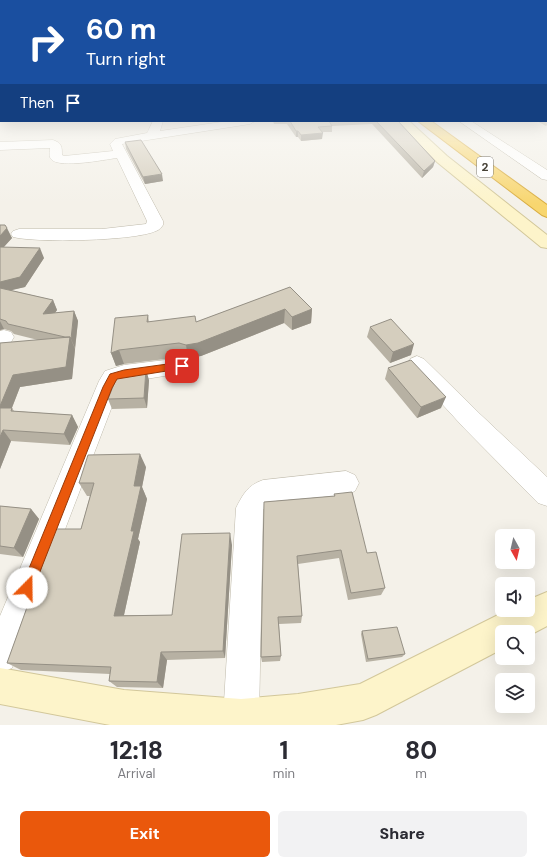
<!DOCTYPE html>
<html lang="en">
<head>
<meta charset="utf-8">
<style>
  body { margin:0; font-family:"DM Sans",sans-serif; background:#f2f2f3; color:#2b2b33; height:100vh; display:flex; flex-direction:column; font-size:15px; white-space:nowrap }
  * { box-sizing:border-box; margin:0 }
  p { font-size:13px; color:#7c7c81 }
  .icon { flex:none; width:22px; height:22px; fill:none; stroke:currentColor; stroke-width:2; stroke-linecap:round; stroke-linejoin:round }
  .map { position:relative; height:725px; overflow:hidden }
  .side { display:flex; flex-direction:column; background:#fff; flex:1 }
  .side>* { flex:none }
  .banner { position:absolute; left:0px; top:0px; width:547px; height:122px; box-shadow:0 4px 16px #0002; background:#1a4fa0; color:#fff; overflow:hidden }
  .needle { width:26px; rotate:172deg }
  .fabs { position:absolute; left:495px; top:529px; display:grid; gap:8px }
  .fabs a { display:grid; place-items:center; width:40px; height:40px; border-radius:6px; background:#fff; box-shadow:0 4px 16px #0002; font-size:20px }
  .pin { position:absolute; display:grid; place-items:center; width:34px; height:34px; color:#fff; margin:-17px; border-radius:8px; box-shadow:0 2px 6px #0006 }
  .me { position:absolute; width:44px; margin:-22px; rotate:22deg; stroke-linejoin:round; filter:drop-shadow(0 0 3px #0008) }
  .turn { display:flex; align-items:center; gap:14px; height:84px; padding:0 20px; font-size:18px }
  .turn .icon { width:52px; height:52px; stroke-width:2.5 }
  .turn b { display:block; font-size:28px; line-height:34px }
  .then { display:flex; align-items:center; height:38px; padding:0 20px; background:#0003; gap:8px; font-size:15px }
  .eta { display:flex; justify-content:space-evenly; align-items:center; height:68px; text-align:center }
  .eta b { font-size:24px; font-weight:800; line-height:28px }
  .button { display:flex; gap:8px; margin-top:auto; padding:8px 20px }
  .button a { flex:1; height:46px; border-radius:6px; background:#ea580c; color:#fff; font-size:16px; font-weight:800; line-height:46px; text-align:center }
  .button a+a { background:#f2f2f3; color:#2b2b33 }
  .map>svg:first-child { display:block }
</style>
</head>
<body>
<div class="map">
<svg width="547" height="725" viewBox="0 0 547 725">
  <rect width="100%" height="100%" fill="#f4f1e9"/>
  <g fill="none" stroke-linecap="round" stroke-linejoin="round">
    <g stroke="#bfbaab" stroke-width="1">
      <path id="street" d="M153,121h10l-3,10 68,-10h27l-5,3 -128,20 41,77v4c-2,3 -4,5 -7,6 -21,10 -120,12 -143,6l-2,-3 2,-3 6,-2h83l44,-5 1,-3 -30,-63c-14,2 -55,10 -65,2 -4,-3 -2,-9 -2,-12l-50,2v-8l53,-2c9,3 9,7 9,15l2,1 49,-5 -3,-7 5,-5 32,-6z
        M459,121h12l76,49v10l-5,-1z
        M4,330l7,2 3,5 -7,12 -7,2v-20z
        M417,356l7,3 56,55 67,63v29l-9,-3 -74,-75 -54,-59 -4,-5 4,-5z
        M182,358l7,2 4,6 -4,6 -68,11 -109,285 -12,5v-57l99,-235 6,-10 19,-6z
        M346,471l9,4 4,8 -4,8 -9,4 -77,8 -6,7 -4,208 -3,7h-30l-3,-7 13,-210c7,-14 12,-23 27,-28z"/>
    </g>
    <g stroke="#d2c79a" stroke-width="2">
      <path id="secondary" d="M396,121h13l38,35 100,79v13l-6,-1 -104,-85z
        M547,592v34l-19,10v-4h-26v17l-126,66 -13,5 -27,5h-226l-110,-21v-36l124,22 117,9 57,-5 62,-10 148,-74h20v-10z"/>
    </g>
    <g stroke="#d8ac3f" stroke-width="2">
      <path id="highway" d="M418,121h13l116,84v12l-5,-2z"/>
    </g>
    <use href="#street" fill="#fff" fill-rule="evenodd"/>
    <use href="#secondary" fill="#fdf4ca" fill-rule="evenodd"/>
    <use href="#highway" fill="#f8d66f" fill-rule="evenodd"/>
  </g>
  <path fill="#b7b1a3" d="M546,103h1v22l-1,1 -9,-5h9z
    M273,121h125l37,40 -2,6 -11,11 -50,-54 -40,2v6h-10v7l-21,2 -3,-4h-2l-9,-13h-13z
    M125,142l38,39 -18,3 -19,-35z
    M0,225l12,13 -8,9 40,11 -19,29 -15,3 43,10 4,10 -2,3 19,-2 4,10 -6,58 -52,8 -8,21 2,3 58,4 6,12 -8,18 -59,-4 -11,28v-126l38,-3 -24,-6 -3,-3 -7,-2 -4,1z
    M290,287l22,22 -1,14 -19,7 -8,-7 -83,33 -13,2 -6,-1 -58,7 -8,2 -5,-13 37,-38 1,7h47z
    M370,327l41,28 -21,8 -23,-26z
    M388,368l53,40 -24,10 -32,-39z
    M149,380l-2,28 -35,1 -4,-10z
    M146,467l-4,20 5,12 -9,40 2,3 -16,73h48l60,-70 -7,113 -58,2 -4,28 -46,-1 -8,-6 1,-7 -89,-4 -14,-7 40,-112 -2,-2 36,-20 9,-33h-3l-8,-13z
    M334,494l51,94 -4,7 -33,5 -9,-42 -41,6 4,52 -1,7 -22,1 2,32 -1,5 -18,1 -1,-5 3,-155 70,-6z
    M0,506l31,3 8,10 -16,38 -23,-3z
    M362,631l43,23 -3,3 -36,5 -5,-28z"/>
  <path fill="#959085" d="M296,131h2v6h-2z
    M323,133l-1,6 -21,2v-6z
    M435,161l-2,6 -11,11 2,-7z
    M162,174l1,7 -18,3 -2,-7z
    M7,228l5,10 -12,13v-15z
    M40,248l4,10 -19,29 -25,6v-11z
    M53,300l4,10 -10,14 -4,-10z
    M285,309l-1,14 -83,33 -13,2 -2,-13z
    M312,309l-1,14 -19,7v-13z
    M74,311l4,10 -3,27 -4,-9z
    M0,321l4,8 -4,1z
    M70,337l5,12 -3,30 -52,8 -13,33 -7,-10v-4l13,-31z
    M414,344l-3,11 -21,8 3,-11z
    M119,350l5,14 -8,2 -5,-13z
    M146,369l3,11 -2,28 -3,-10z
    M446,397l-5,11 -24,10 4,-11z
    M72,415l6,12 -8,18 -6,-11z
    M3,430l8,11 -11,28v-32z
    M140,454l6,13 -4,20 5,12 -9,40 2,3 -18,82 -8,-8 17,-85 3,-45z
    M31,509l8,10 -16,38 -9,-9z
    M230,533l2,12 -7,113 -2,-7z
    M161,652l6,8 -4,28 -6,-6z"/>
  <path fill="#d5cebe" stroke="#959085" d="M546,103h1v11h-1z
    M290,121h39l3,5 -14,1 5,6 -22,2 -3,-4h-2z
    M376,121h22l37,40 -11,10z
    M141,140l21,34 -19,3 -18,-35z
    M0,225h5l2,3 -7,8z
    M0,247l40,1 -20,29 -20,5z
    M290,287l22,22 -20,8 -7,-8 -87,34 -12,2 -7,-2 -60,7 -8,3 4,-35 33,-3 -1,7 48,-6 1,6z
    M0,288l53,12 -10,14 31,-3 -3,28 -1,-2h-5l-57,-13 -2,-3 -6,-2z
    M391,319l23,25 -21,8 -23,-25z
    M70,337l-4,30 -53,8 -13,31v-63z
    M411,360l35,37 -25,10 -33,-39z
    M146,369l-2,29 -36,1 10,-25z
    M0,408h12l-1,3 61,4 -8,19 -61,-4 -3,7z
    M140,454l-6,32h7l-10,45h3l-20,85 58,-1 10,-81 48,-1 -7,118 -62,1 -4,30 -48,-1 2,-14 -104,-4 41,-114h-3l8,-20h28l13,-46h-15l9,-28z
    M352,492l15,61 9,-1 9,36 -34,5 -10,-43 -44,6 5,60 -24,1 3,39 -20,1 3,-155 71,-6 -1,-2z
    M0,506l31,3 -17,39 -14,-2z
    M397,627l8,27 -37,5 -6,-28z"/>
  <linearGradient id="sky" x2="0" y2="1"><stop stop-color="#8ebdea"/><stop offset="0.5" stop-color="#faf9f5"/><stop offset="1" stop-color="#faf9f5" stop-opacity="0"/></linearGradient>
  <rect width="547" height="204" fill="url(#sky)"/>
  <path fill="#ea580c" stroke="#983908" d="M182,362l3,1 2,3 -2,2 -68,11 -5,9 -80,204 -5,2 -4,-2 -2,-4 82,-201 7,-13 14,-4z"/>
  <g text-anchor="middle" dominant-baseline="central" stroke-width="3.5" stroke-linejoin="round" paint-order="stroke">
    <rect fill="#fff" stroke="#7e7b73" stroke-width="1" x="477" y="157" width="16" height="20" rx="3"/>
    <g font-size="12" font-weight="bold" fill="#474237">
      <text x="485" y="167">2</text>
    </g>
  </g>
</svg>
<div class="fabs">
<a><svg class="needle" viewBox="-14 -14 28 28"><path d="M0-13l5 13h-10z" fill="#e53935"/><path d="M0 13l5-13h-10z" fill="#7c7c81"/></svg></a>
<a><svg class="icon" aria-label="sound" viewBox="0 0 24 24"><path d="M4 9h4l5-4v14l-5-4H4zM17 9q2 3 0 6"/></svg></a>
<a><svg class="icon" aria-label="search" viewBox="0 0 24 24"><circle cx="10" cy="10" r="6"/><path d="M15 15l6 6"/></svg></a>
<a><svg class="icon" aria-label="layers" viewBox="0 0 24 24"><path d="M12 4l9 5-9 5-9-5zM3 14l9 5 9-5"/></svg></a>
</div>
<div class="pin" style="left:182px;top:366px;background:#d93025"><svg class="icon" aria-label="arrive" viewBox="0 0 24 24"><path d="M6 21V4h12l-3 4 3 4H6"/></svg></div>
<svg class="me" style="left:27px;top:588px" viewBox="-20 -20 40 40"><circle r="19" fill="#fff"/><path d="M0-13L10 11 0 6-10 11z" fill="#ea580c"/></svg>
<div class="banner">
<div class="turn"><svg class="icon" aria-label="right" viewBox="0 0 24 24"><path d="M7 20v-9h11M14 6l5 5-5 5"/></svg><div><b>60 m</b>Turn right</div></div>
<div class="then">Then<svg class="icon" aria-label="arrive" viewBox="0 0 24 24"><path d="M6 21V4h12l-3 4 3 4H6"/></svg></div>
</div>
</div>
<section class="side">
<div class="eta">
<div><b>12:18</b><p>Arrival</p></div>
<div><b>1</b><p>min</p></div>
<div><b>80</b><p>m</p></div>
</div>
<div class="button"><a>Exit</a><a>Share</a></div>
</section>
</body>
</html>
